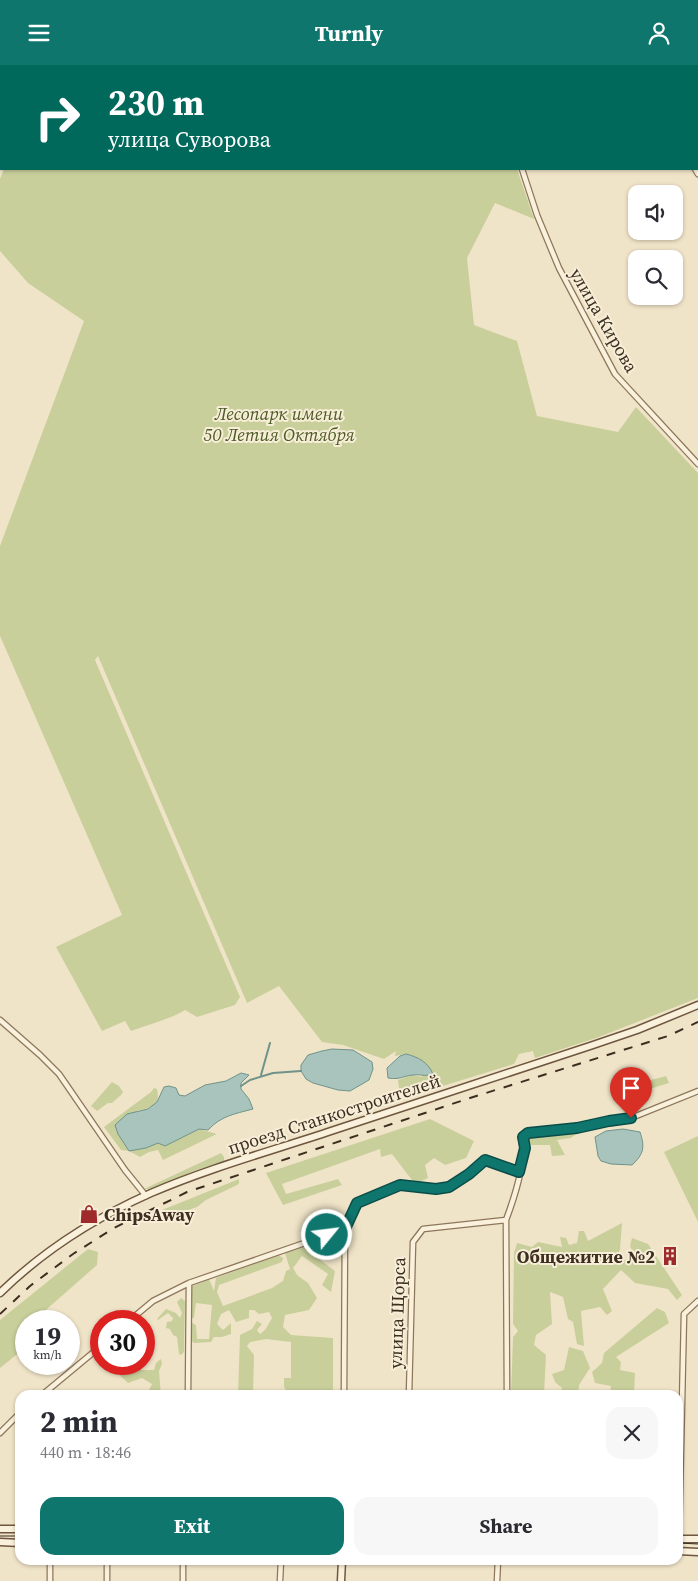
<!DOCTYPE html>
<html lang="en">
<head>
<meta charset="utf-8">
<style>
  body { margin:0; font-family:"Source Serif 4",serif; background:#f7f7f7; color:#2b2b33; height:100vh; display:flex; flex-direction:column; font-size:19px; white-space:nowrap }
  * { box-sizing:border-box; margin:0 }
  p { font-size:16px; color:#7c7c81 }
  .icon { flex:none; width:28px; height:28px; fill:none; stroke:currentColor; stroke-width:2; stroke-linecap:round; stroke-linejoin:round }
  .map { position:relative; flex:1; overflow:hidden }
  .details { position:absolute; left:15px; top:1325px; width:668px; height:175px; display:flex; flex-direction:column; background:#fff; border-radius:15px; box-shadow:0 1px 4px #0004 }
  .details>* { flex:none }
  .banner { position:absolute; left:0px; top:0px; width:699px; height:105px; box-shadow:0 1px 4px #0004; background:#00695c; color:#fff; overflow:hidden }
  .controls { position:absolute; left:628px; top:120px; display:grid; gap:10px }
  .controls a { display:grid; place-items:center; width:55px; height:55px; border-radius:10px; background:#fff; box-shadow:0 1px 4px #0004; font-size:25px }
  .speed { position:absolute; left:15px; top:1245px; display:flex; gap:10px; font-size:25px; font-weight:700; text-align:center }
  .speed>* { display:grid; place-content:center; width:65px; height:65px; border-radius:50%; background:#fff; box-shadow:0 1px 4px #0004; line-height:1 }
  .speed small { font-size:12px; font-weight:400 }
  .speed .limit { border:8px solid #d22; background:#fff; color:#111 }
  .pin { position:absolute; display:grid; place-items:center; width:42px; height:42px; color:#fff; margin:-51px -21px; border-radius:50% 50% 50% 0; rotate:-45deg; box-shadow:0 0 5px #0007 }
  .pin .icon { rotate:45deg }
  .me { position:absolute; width:55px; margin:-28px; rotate:61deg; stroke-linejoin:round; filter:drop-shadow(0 0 4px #0008) }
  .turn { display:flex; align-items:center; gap:18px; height:105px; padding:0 25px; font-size:22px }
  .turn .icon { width:65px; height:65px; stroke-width:2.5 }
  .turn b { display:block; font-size:35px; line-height:42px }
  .round { display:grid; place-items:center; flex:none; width:52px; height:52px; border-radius:15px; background:#f7f7f7 }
  .summary { display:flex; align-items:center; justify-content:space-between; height:85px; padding:0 25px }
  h1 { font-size:30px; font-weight:700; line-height:38px }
  .button { display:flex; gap:10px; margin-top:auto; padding:10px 25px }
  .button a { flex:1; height:58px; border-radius:15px; background:#0f766e; color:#fff; font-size:20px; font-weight:700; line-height:58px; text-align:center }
  .button a+a { background:#f7f7f7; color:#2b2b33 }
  header { display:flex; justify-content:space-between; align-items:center; height:65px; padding:0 25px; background:#0f766e; color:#fff; font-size:22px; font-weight:700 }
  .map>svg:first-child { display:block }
</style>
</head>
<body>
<header><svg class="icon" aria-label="menu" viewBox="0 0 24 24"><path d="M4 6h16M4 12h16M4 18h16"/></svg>Turnly<svg class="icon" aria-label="person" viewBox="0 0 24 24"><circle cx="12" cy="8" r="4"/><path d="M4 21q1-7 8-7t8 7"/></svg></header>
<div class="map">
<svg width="698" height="1516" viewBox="0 0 698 1516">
  <rect width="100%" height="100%" fill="#f0e4c8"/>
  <path fill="#c9cf9b" d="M49,0h415l1,1h-416z
    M4,104h513l17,50 -39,-16 -28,55 7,67 43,16 20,75 81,16 18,-25 62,66v525l-99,39 -64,21 -2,-7 -14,3 -5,10 -107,33 -8,-9 -1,-8 14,-5 11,2 -17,-23 -11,2 1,-5 -12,8 -41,-14 -21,-3 -43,-56 -32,17 -149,-347 -3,4 145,337 -5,8 -38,12 -12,-7c-16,10 -36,14 -54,21l-6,-10 -23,10 -46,-84 66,-32 -122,-279v-90l84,-225 -56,-38 -28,-32v-72z
    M666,1011l3,7 -36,11 -2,-5 9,-6z
    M112,1017l7,4 4,6 -2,3 -9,8h-4l-11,8 -6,-5z
    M154,1023l3,1c4,17 -6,19 -21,22l10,37 12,-5 11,1 30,-15 18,5 -54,26 -5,-10 -9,2 -9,5 -11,-6 -8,-1 -17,-23 47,-35z
    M430,1054l44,22 -8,17 -21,7 -11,-7 -9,7 3,13 -13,6 -23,-30 -11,3 -1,-8 -98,35 4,10 52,-15 4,6 -59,20 -17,-32z
    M569,1065l7,4 -5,4 -14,2 8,15 -13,1 -2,-11h-23l-1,-3 3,-7z
    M698,1071v86l-34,-70z
    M221,1088l3,4v5c-12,4 -24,6 -35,11 -10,5 -35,17 -45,16z
    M239,1114v5l-33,16 -9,7 -32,11 -3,-8z
    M622,1158l-2,27 -6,11 22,-2 -6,-13 2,-8 16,6 34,51 -5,5 -9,-11 -33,-6 -14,-13 -18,19 9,22 -5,4 -7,-8 -19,4 3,35 -7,-2 -4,-22 -5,-3 -5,-22 -13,-5 2,32 -16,11 -2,10 12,10 -2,40h-33l2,-58 5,-6 -5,-7 1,-71 3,-10 15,4 6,-5 24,5 -2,-10 6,1 3,7 8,-2 2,-12h5l4,10z
    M313,1176l6,2 -4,8v5l20,15 -4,21 -9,-7 6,-11 -26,-18 -9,12 4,7 11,8 9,15 -8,12 -24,5 -2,12 8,8 42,3v57h-44l-5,-8v-9h7v-36l-25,-3 -16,3 -3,4 7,9 -1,40h-15l2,-60 12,-6 5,-8 5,3 -5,6 3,4 5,-4 7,-12 -3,-6 -10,2 -5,-4h-5v8l-13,4 -7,-12 -8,4 -4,10 6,6 8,-7v11l-9,3h-8l-3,5 -17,1 -5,-4 3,-16 4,2 1,14h12l3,-34 -16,-2 -2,15h-4l-1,-22 3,-10 17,-7 5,12 2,-13 62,-23 5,3 -1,4 -63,23 -2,7 6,14 49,-18 11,-7 3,-10 4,-2 -5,-16z
    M88,1184l10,3 -1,13 -58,51 5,5h-18v26l-26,21v-48z
    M181,1233l4,3 -1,51 -3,3 -2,-1 -2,-17 -4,-2 -3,-6 -4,-1 1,-6 5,-1 1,-3 -5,-5 -10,7 -1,-1 9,-10 10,4 4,5 2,-5 -5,-11z
    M657,1243l8,4 4,11 -53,34 5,5 -1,8 15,3 -1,22h-24l1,-9 -16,-3 -3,-11 10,-9 2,-10z
    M569,1282l14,4 7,17 -11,17 -1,10h-18l2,-7 -7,-6 -3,-8 12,-4z
    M161,1294l1,5 -3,7 2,24 -14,-1 5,-10 -10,-6 -14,5 -20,-19h14l4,4 10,-3 3,5h15l2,-7z"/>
  <path fill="#a9c4bc" stroke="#6f938a" d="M332,984l21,1 19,12 1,7 -4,11 -19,11 -12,-1 -25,-7 -7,-4 -5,-8v-6l7,-10 14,-4z
    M406,989c12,3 22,8 27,20 -10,3 -11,0 -20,1 -11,1 -12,5 -25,3l-1,-10 13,-12z
    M241,1008l8,2 -8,8v6l8,10 4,10c-19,5 -32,7 -45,21l-9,-1 -34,17 -7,-3 -12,5 -17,3 -11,-17 -3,-9 12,-11 21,-5 9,-7 7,-15 5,-1 7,2 3,7 6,1 20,-11 21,-4z
    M623,1064l17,3c5,15 4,22 -8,33l-21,-1 -10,-3 -3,-5 -3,-19 11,-6z"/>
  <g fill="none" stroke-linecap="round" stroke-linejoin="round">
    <path stroke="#6f938a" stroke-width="2" d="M261,1010l9,-32
      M241,1021l9,-6 23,-7 28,-2"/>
    <g stroke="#8d765c" stroke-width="7">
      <path id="street" d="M471,0v1
        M643,0v1
        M522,104l15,46 22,53 56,106 83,90
        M695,104l3,5
        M0,955l40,35 19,19 66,96 21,26
        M129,1256l24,-20 36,-18 156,-54
        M42,1330l59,-49
        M188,1330l1,-112
        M344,1330l1,-166 12,-26 43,-18 36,4 13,-2 20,-13 16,-14 34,12
        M409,1330l4,-153 10,-13 83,-9
        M507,1330l-1,-175c9,-24 20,-58 17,-83l5,-4 49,-5 32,-7 22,-3 67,-27
        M0,1368l20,-20
        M679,1474l5,-225 14,-13
        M50,1516v-21
        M107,1516v-21
        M183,1516v-21
        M280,1516l1,-21
        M497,1516l1,-21"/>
    </g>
    <g stroke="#6f573f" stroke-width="9">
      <path id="secondary" d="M0,1228c43,-42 97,-76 151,-100 58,-25 120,-42 180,-62 86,-28 173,-57 259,-85l47,-16 61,-25
        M0,1464h20
        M678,1474h20
        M0,1477l20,1
        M678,1486l20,1
        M341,1516l1,-21"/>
    </g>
    <use href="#street" stroke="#faf1dc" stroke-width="4.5"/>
    <use href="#secondary" stroke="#faf1dc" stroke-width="6"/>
    <path stroke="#3d2e20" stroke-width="1" d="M0,1471h20
      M678,1478l20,1"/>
    <path stroke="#3d2e20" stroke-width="2" stroke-dasharray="9 9" stroke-linecap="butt" d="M0,1249l30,-28 43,-32 41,-26 73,-36 283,-94 198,-62 30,-14"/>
  </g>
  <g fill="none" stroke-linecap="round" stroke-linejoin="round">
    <g stroke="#0a4d48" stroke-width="12">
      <path id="route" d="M327,1170l18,-6 12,-26 43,-18 36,4 13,-2 20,-13 16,-14 34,12 6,-24 -2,-11 5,-4 49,-5 32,-7 22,-3"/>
    </g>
    <use href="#route" stroke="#0f766e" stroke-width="9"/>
  </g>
  <defs>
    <g id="shop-bare" transform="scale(1.5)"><path d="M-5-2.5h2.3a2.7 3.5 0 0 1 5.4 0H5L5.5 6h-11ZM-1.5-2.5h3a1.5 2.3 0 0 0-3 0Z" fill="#9e2a2b" stroke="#f7eed8" stroke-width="2.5" paint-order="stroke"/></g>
    <g id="building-bare" transform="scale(1.5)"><path d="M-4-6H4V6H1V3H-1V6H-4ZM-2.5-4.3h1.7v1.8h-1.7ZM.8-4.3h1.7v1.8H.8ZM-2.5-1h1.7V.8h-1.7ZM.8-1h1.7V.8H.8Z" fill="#9e2a2b" stroke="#f7eed8" stroke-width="2.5" paint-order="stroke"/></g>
  </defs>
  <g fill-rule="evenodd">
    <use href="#shop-bare" x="89" y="1149"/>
    <use href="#building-bare" x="670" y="1191"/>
  </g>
  <g text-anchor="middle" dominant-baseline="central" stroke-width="4" stroke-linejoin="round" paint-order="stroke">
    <g font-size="18" fill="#3d2e20" stroke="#f7eed8">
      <text transform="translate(604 255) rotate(60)">улица Кирова</text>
      <text transform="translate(334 1049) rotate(-18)">проезд Станкостроителей</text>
      <text transform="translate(397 1248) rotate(-88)">улица Щорса</text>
    </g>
    <g font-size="18" font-style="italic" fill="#4d5a26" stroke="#f7eed8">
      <text x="279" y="348">Лесопарк имени<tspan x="279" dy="21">50 Летия Октября</tspan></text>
    </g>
    <g font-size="18" font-weight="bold" fill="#3d2e20" stroke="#f7eed8" text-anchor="start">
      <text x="104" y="1149">ChipsAway</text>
      <text x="655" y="1191" text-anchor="end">Общежитие №2</text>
    </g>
  </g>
</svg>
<div class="controls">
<a><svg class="icon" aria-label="sound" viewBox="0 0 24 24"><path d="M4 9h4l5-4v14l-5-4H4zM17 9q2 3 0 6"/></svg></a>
<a><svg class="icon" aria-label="search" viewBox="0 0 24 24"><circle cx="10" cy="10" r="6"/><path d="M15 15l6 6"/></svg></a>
</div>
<div class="speed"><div>19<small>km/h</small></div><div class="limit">30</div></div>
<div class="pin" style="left:631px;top:1053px;background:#d93025"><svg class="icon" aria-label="arrive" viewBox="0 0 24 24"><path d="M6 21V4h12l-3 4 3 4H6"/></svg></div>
<svg class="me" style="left:327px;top:1170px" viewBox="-20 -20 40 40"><circle r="17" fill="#0f766e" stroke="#fff" stroke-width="3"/><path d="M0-11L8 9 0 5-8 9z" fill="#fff"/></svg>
<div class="banner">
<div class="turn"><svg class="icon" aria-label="right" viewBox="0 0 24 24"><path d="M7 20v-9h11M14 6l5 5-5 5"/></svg><div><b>230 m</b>улица Суворова</div></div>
</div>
<section class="details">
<div class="summary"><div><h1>2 min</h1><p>440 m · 18:46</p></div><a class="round"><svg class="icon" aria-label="close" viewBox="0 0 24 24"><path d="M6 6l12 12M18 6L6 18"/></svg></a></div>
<div class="button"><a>Exit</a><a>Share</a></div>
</section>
</div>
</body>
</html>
